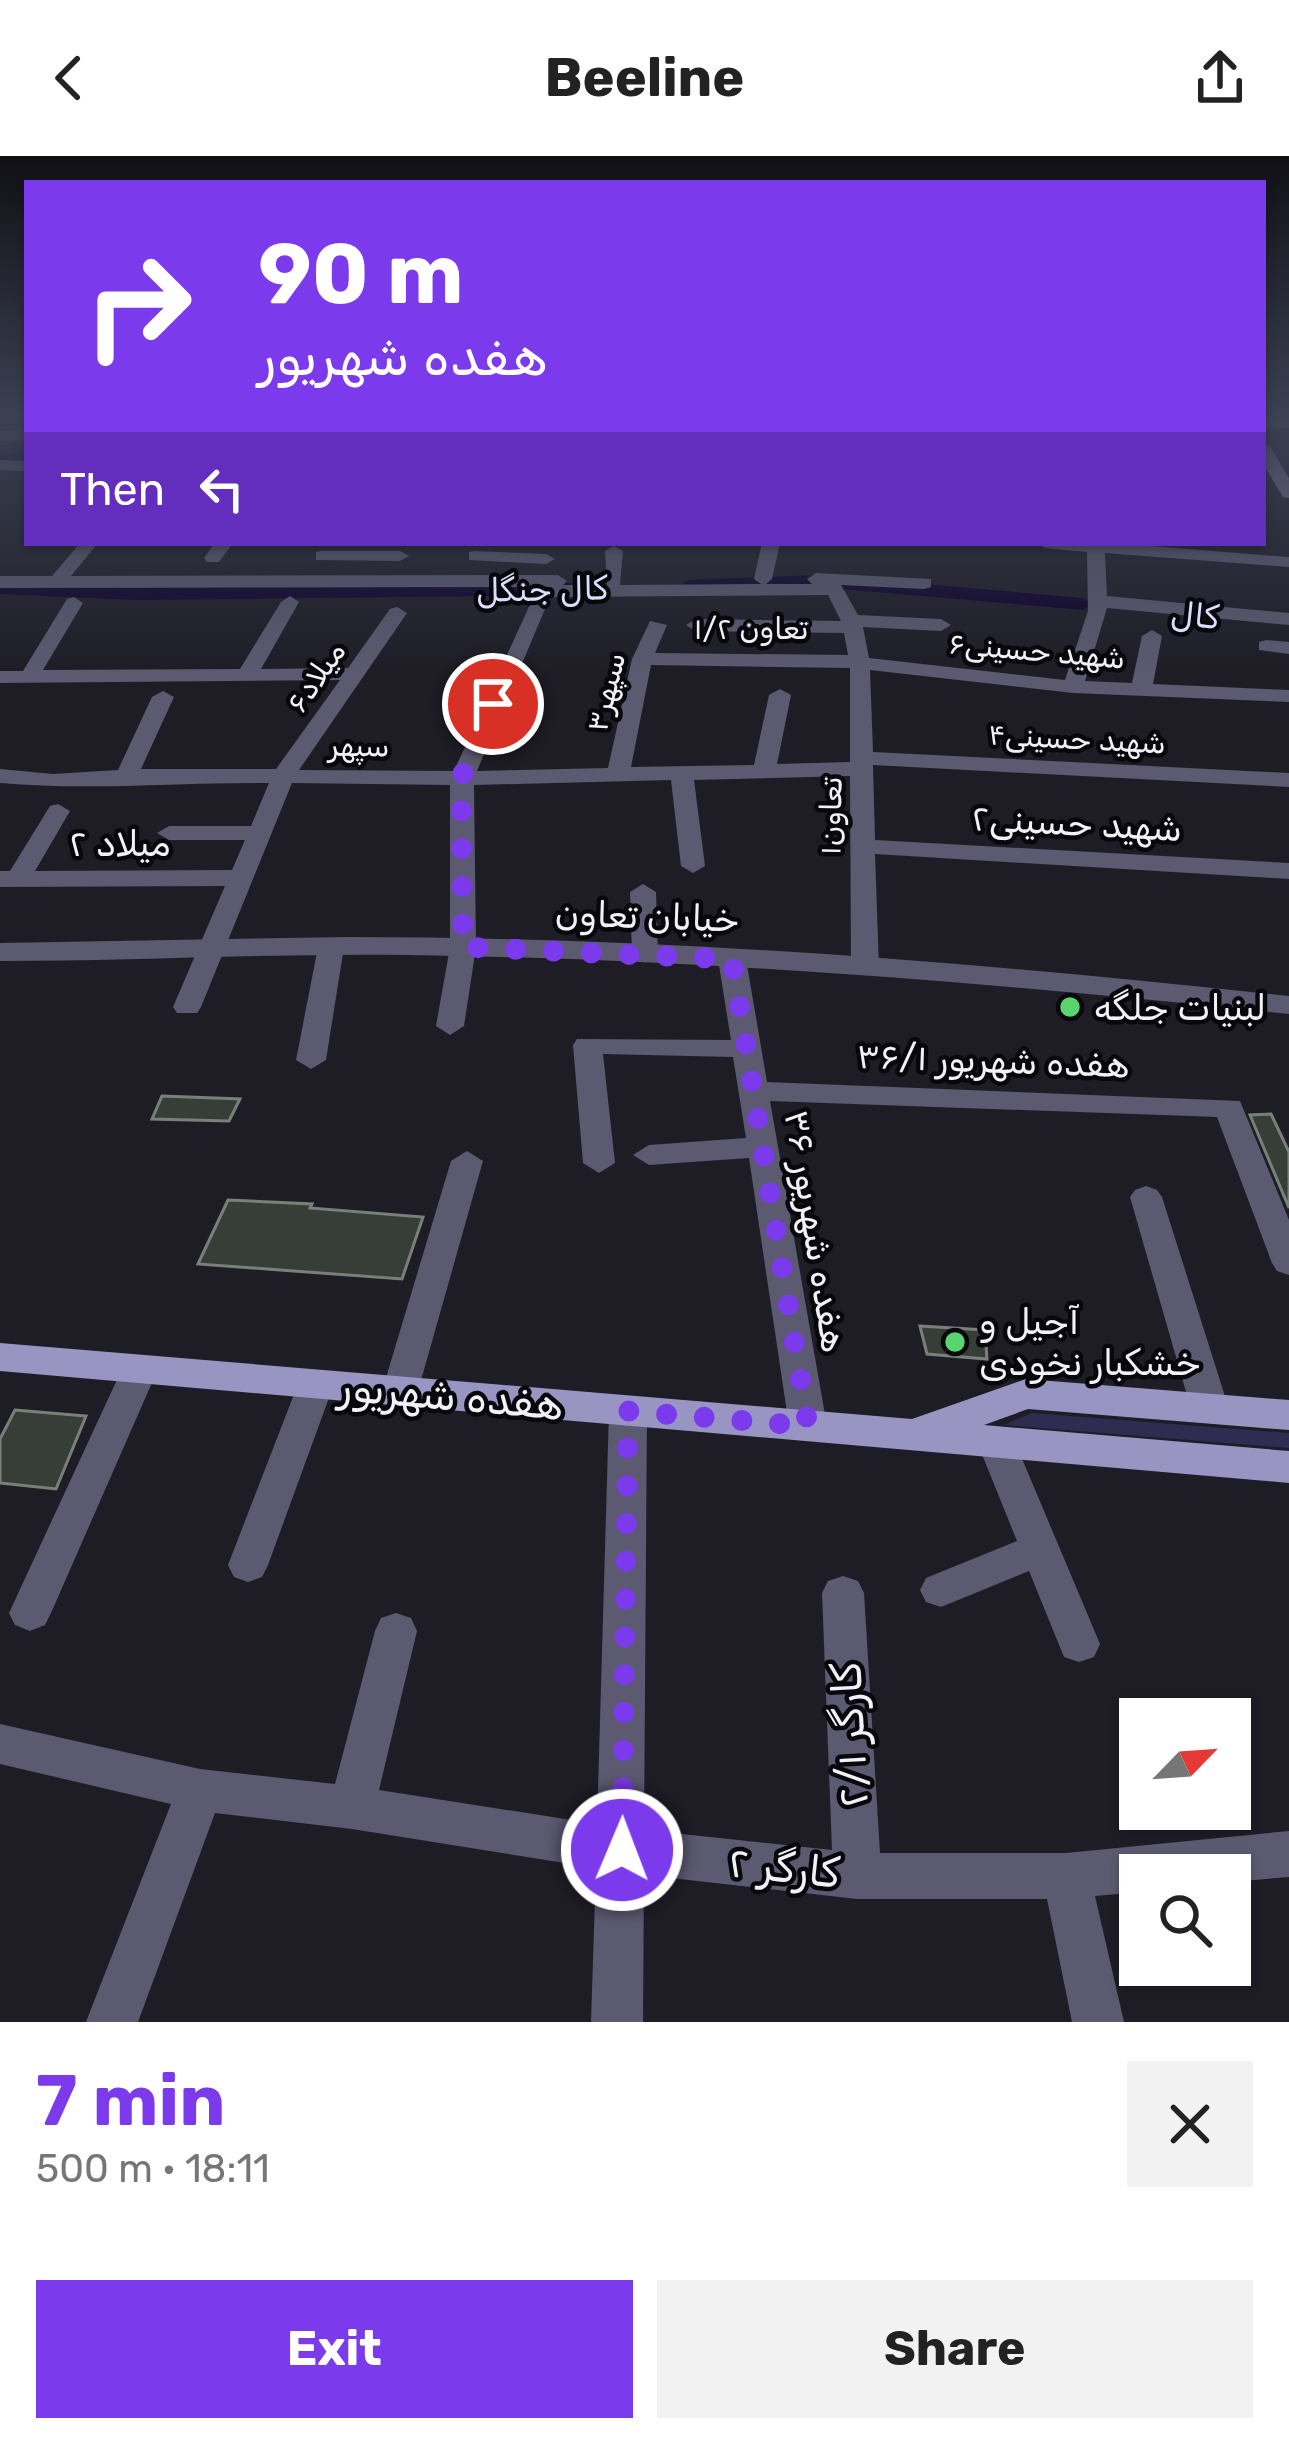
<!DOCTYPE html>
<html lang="en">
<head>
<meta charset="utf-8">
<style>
  body { margin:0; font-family:Rubik,Vazirmatn,sans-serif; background:#f2f2f2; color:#222; height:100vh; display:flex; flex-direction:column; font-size:45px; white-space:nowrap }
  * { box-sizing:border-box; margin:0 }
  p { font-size:39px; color:#767676 }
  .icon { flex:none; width:66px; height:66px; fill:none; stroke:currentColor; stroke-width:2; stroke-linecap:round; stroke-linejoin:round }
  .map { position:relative; height:1866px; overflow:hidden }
  .drawer { display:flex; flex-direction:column; background:#fff; flex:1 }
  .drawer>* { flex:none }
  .top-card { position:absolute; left:24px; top:24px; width:1242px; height:366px; border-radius:0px; box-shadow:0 3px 9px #0004; background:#7c3aed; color:#fff; overflow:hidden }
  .needle { width:78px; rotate:65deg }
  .controls { position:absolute; left:1119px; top:1542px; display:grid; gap:24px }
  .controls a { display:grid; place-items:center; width:132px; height:132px; border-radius:0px; background:#fff; box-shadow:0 3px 9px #0004; font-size:60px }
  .pin { position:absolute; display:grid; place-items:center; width:102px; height:102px; color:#fff; margin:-51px; border:6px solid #fff; border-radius:50%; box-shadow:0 3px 12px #0007 }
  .me { position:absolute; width:132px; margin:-66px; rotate:1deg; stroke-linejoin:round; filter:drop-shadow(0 0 9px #0008) }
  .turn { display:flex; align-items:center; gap:42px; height:252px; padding:0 36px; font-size:54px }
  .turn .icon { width:156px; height:156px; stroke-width:2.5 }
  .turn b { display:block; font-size:84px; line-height:102px }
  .then { display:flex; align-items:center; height:114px; padding:0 36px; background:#0003; gap:24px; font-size:45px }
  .round { display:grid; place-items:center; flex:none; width:126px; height:126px; border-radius:0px; background:#f2f2f2 }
  .summary { display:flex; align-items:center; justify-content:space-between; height:204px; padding:0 36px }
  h1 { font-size:72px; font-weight:700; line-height:90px; color:#7c3aed }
  .button { display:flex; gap:24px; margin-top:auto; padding:24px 36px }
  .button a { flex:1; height:138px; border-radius:0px; background:#7c3aed; color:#fff; font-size:48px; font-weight:700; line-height:138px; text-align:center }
  .button a+a { background:#f2f2f2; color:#222 }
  header { display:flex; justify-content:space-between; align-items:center; height:156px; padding:0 36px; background:#fff; font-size:54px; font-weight:700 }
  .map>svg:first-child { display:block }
</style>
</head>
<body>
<header><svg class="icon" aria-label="back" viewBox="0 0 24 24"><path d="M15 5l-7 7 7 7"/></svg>Beeline<svg class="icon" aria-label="share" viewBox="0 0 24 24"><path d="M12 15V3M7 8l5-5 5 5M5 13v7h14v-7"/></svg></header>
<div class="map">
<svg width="1289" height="1866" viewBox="0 0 1289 1866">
  <rect width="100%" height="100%" fill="#1e1d26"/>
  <path fill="#302b51" d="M1032,1257l257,20v15l-285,-23z"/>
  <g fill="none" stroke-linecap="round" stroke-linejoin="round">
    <path fill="#0e022b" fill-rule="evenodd" d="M27,296v10l-27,2v-10z
      M818,419l265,23 9,6 -9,6 -265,-23 -130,5 -9,-6 9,-6z
      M0,426l136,6 438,-5 9,6 -9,6 -438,5 -136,-6z"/>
  </g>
  <path fill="#363e37" stroke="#788179" stroke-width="3" d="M162,940l78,3 -11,22 -77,-2z
    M1271,958l18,38v56l-39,-93z
    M228,1044l84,4 -2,4 113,9 -21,62 -204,-15z
    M920,1170l65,4 2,29 -60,-5z
    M15,1254l71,6 -30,73 -56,-6v-44z"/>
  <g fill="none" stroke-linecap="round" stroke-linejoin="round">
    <path fill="#5b5a70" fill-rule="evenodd" d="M27,274v10l-27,1v-10z
      M0,304l27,1v10l-27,-1z
      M80,387h18l-27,33 487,-1 9,6 -4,4h44l-2,-34 9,-5 9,5 -3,34 141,-1 -7,-5 8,-36h18l-8,36 -6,5h46l-5,-5 9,-6 115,6v8l-7,2 -83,-4 17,30 83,4 10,6 -10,6 -78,-4 6,31 196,22 23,-69 -1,-59 -42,-4 -9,-5h77l176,14v10l-184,-14 2,43 182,17v12l-182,-17 -22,73 47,2 10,-47 10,-6 10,6 -9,48 136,6v12l-216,-9 -203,-23 3,82 416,21v14l-416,-22 2,75 414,23v16l-414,-25 4,113 -14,8 -14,-8 -1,-191 -156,4 11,86 -12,7 -12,-7 -10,-86 -197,5 2,162 -12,79 -14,9 -14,-9 14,-79v-162l-158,-2 -91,224 -4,6h-20l-4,-6 52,-121 -225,1v-16h10l40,-65 8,-2 12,7 -35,60 197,-1 13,-30h-76l-12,-7 12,-7h82l18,-43c-89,-1 -180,8 -269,0v-14l53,5 65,-4 34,-73 11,-6 11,6 -33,72h135l64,-89 -340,3v-12h23l44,-72 7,-2 9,6 -40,67 197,-1 41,-67 9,-6 9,6 -38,67 87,-1 42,-59 7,-2 10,6 -108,157 155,1 84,-184 -538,1v-12h52zM828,439l13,26 -145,-2 -10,6 10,6 148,2 4,22 -193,-2 12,-28 -17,-4 -18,38 -24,109 -131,3 73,-174zM651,509l199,3v94l-73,2 14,-69 -11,-6 -11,6 -15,70 -123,2z
      M215,387h18l-14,19h-12l-3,-4z
      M322,395h78l9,5 -9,5 -84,-1v-8z
      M475,395l71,3 9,5 -9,5 -77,-4v-8z
      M1266,484l23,2v12l-30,-4v-8z
      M643,728l13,8 2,63 -13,8 -13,-8 -2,-63z
      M331,783l13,8 -18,113 -15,9 -15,-9 22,-113z
      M732,795l14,8 21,123 473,19 49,119v55l-12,-4 -5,-8 -55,-146 -447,-16 57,325 -6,10 -13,4 -13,-4 -6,-10 -40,-268 -100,7 -16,-10 16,-10 97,-7 -13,-81 -130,-3 12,109 -16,10 -16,-10 -10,-118 4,-6 154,1 -13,-81z
      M467,995l16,10 -65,230 -5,10 -13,4 -13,-4 -5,-10 69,-230z
      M1146,1030l11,4 5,7 67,212 -6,10 -13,4 -13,-4 -6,-10 -61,-212 5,-7z
      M140,1200l13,4 5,9 -107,244 -6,12 -15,6 -15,-6 -6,-12 113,-244 5,-9z
      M316,1214l13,4 5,10 -66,181 -6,12 -14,5 -14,-5 -6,-12 70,-181 5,-10z
      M628,1241l13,4 6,10 -3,419 188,20 -10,-257 6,-12 15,-5 15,5 6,12 16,260h186l223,-22v46l-59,5v-7h-90v17l-45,4 29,126h-52l-25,-123h-190l-213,-24 -1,147h-52l5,-154 -244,-39 -137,-16 -77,209h-52l85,-218 -171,-40v-40l200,45 135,15 40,-153 6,-13 15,-5 15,5 6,13 -38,159 218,34 12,-413 6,-10z
      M996,1271l13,5 6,10 85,202 -6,13 -15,5 -15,-5 -35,-86 -88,36 -15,-5 -6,-12 6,-12 91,-37 -40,-99 6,-10z"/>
    <path fill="#5b5a70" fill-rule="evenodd" d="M348,781c314,0 629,25 941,59v18c-292,-31 -586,-55 -880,-59 -136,-2 -273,6 -409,6v-18z"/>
    <path fill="#7e7b9f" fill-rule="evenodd" d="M1263,262h26v10h-26z
      M1263,288l6,1 20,33v20l-6,-1 -20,-33z"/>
    <path fill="#9995c3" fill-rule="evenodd" d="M0,1187l912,76 114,-40 263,21v30l-261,-21 -44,16 305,26v32l-1289,-112z"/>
  </g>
  <linearGradient id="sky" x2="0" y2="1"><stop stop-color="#101015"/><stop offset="0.5" stop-color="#3b4052"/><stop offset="1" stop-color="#3b4052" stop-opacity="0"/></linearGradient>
  <rect width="1289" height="517" fill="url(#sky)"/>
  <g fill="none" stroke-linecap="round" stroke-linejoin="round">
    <path stroke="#7c3aed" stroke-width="21" stroke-dasharray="0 37.8" d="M493,548l-32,74 2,169 269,12 76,467 -180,-15 -6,439"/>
  </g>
  <g fill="#59d56f" stroke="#08080c" stroke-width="4.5">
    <circle cx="1070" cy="851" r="12"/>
    <circle cx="955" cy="1186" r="12"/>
  </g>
  <g text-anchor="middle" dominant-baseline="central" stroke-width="9" stroke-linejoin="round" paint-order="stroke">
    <g font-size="30" fill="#f1f1f7" stroke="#08080c">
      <text x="751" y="473">تعاون ۱/۲</text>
      <text transform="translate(1037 495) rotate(5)">شهید حسینی۶</text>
      <text transform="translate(316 521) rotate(-55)">میلاد۶</text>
      <text transform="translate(606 536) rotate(-76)">سپهر۳</text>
      <text transform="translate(1077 583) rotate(3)">شهید حسینی۴</text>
      <text transform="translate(359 590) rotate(1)">سپهر</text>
      <text transform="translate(831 660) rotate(-89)">تعاون۱</text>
    </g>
    <g font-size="33" font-style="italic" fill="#dfddfd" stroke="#08080c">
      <text transform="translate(542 433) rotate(-1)">کال جنگل</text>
      <text transform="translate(1195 459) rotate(6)">کال</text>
    </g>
    <g font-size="36" fill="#f1f1f7" stroke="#08080c">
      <text transform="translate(1077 667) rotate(3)">شهید حسینی۲</text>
      <text x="120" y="687">میلاد ۲</text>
      <text transform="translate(647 760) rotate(2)">خیابان تعاون</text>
      <text transform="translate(993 904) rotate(2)">هفده شهریور ۳۶/۱</text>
      <text transform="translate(816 1075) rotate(81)">هفده شهریور ۳۶</text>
    </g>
    <g font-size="36" fill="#f1f1f7" stroke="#08080c" text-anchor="start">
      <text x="1094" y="851">لبنیات جلگه</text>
      <text x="979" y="1165">آجیل و<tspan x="979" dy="41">خشکبار نخودی</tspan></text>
    </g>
    <g font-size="42" fill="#f1f1f7" stroke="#08080c">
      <text transform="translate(451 1240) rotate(5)">هفده شهریور</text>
      <text transform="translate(850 1579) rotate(-93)">کارگر ۲/۱</text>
      <text transform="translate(784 1712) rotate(6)">کارگر ۲</text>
    </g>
  </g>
</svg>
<div class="controls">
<a><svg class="needle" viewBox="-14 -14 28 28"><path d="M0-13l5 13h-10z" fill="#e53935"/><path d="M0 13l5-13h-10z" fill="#767676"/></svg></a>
<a><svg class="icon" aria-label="search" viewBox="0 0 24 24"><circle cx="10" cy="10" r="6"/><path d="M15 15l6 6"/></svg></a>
</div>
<div class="pin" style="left:493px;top:548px;background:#d93025"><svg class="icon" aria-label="arrive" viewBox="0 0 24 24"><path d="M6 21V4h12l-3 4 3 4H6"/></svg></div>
<svg class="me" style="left:622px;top:1694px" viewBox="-20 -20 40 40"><circle r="17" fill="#7c3aed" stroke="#fff" stroke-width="3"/><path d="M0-11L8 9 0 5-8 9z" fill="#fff"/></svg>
<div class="top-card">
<div class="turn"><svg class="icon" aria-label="right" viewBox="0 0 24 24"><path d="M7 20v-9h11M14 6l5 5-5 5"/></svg><div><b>90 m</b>هفده شهریور</div></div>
<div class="then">Then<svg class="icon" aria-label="left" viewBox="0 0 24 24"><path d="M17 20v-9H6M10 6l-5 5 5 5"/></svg></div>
</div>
</div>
<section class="drawer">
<div class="summary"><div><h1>7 min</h1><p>500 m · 18:11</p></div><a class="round"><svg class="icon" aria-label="close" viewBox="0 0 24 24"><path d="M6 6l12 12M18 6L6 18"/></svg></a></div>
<div class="button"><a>Exit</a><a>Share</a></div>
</section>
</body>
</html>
